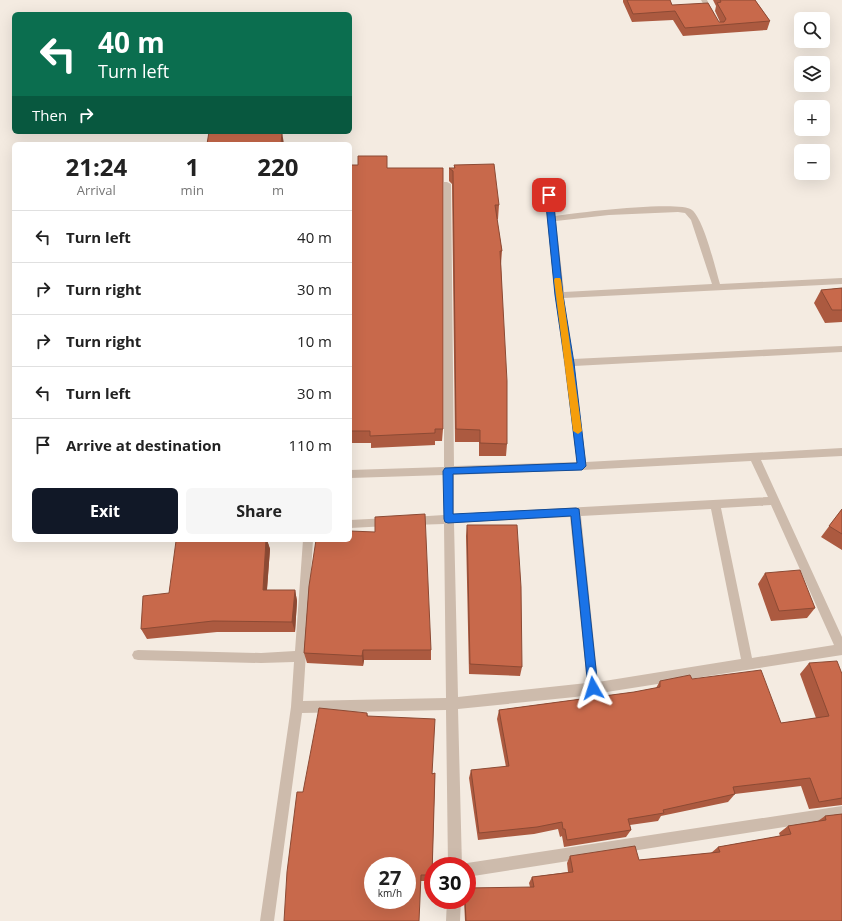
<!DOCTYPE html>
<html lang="en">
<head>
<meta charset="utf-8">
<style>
  body { margin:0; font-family:"Open Sans",sans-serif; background:#f6f6f6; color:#222; height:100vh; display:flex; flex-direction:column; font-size:15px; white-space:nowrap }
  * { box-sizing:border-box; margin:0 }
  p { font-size:13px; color:#767676 }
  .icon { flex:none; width:22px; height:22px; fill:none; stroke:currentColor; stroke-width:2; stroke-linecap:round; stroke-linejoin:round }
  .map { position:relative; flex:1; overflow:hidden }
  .details { position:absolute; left:12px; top:142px; width:340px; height:400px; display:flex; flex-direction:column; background:#fff; border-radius:6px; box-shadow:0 4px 16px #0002 }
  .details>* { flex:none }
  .guide { position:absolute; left:12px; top:12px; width:340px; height:122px; border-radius:6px; box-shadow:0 4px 16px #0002; background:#0b6e4f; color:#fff; overflow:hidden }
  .fabs { position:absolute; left:794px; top:12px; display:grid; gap:8px }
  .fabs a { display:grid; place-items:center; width:36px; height:36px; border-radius:6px; background:#fff; box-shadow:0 4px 16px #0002; font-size:20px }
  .speed { position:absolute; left:364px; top:857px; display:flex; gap:8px; font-size:20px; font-weight:700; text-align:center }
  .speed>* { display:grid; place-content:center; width:52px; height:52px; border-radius:50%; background:#fff; box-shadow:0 4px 16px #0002; line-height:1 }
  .speed small { font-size:10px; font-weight:400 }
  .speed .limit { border:6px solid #d22; background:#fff; color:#111 }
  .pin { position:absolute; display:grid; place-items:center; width:34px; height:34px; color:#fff; margin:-17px; border-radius:8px; box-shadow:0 2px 6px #0006 }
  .me { position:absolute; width:44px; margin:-22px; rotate:354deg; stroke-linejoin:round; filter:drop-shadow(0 0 3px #0008) }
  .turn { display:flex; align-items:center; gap:14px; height:84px; padding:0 20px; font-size:18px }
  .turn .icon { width:52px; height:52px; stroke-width:2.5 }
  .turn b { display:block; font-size:28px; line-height:34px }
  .then { display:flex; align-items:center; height:38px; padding:0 20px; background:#0003; gap:8px; font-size:15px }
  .eta { display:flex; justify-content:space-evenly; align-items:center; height:68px; text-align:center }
  .eta b { font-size:24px; font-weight:700; line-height:28px }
  .action { display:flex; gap:8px; margin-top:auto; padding:8px 20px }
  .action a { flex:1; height:46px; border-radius:6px; background:#111827; color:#fff; font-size:16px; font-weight:700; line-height:46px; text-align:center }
  .action a+a { background:#f6f6f6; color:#222 }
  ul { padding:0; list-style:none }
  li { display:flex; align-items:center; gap:12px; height:52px; padding:0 20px; border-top:1px solid #e0e0e0 }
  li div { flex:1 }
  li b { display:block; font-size:15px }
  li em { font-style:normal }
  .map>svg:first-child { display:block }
</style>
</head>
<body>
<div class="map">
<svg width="842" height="921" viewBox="0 0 842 921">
  <rect width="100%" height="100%" fill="#f4ebe1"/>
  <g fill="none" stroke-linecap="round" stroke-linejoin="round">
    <path fill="#cdbbac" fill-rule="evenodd" d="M701,0h6l8,15 -1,1h-4z
      M444,182h3l4,2 3,282 123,-4 -22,-167 -8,-76 -1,-26h6l1,2 2,21c20,-3 125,-16 137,-6 12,10 23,57 28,74l122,-6v6l-278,14 9,61 269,-13v6l-268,14 12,96 256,-14v8l-81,4 81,177v18l-267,42 -117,12 4,157h-14l-2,-156 -144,3 -28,208h-14l31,-214 3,-45 -33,1 -123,-3 -4,-1 -2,-4 2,-4 4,-1 123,3 34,-2 8,-111h10l-10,161 143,-3 -2,-174 -32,1 -4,-1 -1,-3 1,-3 4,-1 32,-2v-40l-94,3v-8l94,-3zM678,212l7,1 6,7 21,64 -148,8 -8,-71 53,-6zM751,461l17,36 -314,17v-39l128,-5zM771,505l63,140 -82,13 -31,-150zM711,509l30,150 -143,23 -17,-166zM570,517l17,166 -129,14 -4,-174z
      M388,518l4,1 1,3 -1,3 -4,1 -38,2v-8z
      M842,806v12l-375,59v-11h-5l5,-3z
      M447,900h14l-1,21h-14z"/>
  </g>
  <path fill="#ac5a40" d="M623,0h47l2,5 47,17h1l-5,-11 1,-5 -3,-6h42l15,21 -3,9 -84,6 -10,-16 -41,2 -9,-20z
    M350,165l38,3 55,261 -1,12h-7v4l-64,3v-5h-21z
    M454,165l45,40 -1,14h-1l5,32 -1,13 6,180 -1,12h-27v-14h-24l-3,-258 -3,-3v-13h5z
    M842,288v34l-17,1 -11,-20 7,-13z
    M842,509v41l-21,-13z
    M467,525l55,142 -2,9 -51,-2 -3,-138z
    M213,540h54l3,9 -3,41h28l2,11 -2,31h-78l-70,7 -6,-10 28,-36z
    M765,573l50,35 -8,10 -36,3 -13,-37z
    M309,586l122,64v10h-67l-1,6 -56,-3 -3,-10z
    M809,663l33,11v131l-33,4 -8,-23 -66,8 -7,8 -67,14 -3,5 -28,4 1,5 -5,7 -62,10 -2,-11 -2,1 -2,-8 -24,5 -56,6 -9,-62 2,-8 35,-3 -9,-48 2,-9 135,-18 22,-4 4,-7 32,-2 89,44 35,-5 -16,-44z
    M367,713l1,3 64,57h3l-3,108h-11l-118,-89z
    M842,814v107h-377l-1,-21h3l63,-13 -1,-4 3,-6 36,-5 -1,-9 3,-7 69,4 72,-7 7,-6 62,-11 -1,-3 9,-7 30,-5 7,-5z"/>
  <path fill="#8c4a34" d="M282,132l2,12h-3z
    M266,540h1l3,9 -4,52 -3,-11z
    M295,590l2,11 -2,31 -3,-10z
    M363,650l1,10 -1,6 -1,-10z"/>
  <path fill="#c8694b" stroke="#8c4a34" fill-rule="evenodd" d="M627,0h43l2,5 36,-2 11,19h5l2,-3 -9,-16 4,-1 -1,-2h35l15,21 -85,7 -10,-17 -42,3z
    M209,132h73l-1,12h-74z
    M358,156h29v12h56v261h-8v4l-65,3v-5h-20v-266h8z
    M494,164l5,41h-4l7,46h-2l7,130v63l-27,-1v-13l-24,-1 -3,-258 -4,-3h6l-1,-3z
    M842,288v22h-10l-11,-20z
    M842,509v25l-13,-8z
    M425,514l6,136h-68l-1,6 -58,-3 5,-67 7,-46h34v-9l25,1v-15z
    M467,525h50l4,62 1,80 -52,-3z
    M213,540h53l-3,50h32l-3,32 -79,-1 -72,8 2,-33 26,-3 7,-52z
    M800,570l15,38 -36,3 -14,-38z
    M837,661l5,13v124l-23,4 -9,-24 -77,9 2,7 -72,16 1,3 -36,6 3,11 -64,10 -2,-11h-2l-1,-7 -25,5 -58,6 -8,-63 38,-4 -10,-56 135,-18 26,-5v-6l30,-6 2,4 69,-9 20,53 48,-7 -20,-53z
    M319,708l48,5v3l68,3 -3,55 3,-1 -3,102h-11l-2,46h-135l3,-49 10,-80h6zM373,866h34v34h-34z
    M842,814v107h-376l-1,-21h2v-12l67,-1 -2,-10 41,-5 -3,-16 65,-10 4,14 81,-8 -2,-5 73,-13 -3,-8 38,-6 -1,-4z"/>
  <path fill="#1a73e8" stroke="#114b97" d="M549,192l4,3 10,100 11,68 12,103 -4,4 -129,4v40l123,-6 3,1 19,179 -1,3 -4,2 -4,-2 -1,-3 -17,-172 -123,7 -3,-1 -1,-3 -1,-48 2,-3 132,-5 -12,-100 -10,-68 -10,-100z"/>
  <path fill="#f59e0b" d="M555,278h5l1,2 21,151 -4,3 -5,-3 -19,-151z"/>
</svg>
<div class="fabs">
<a><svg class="icon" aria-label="search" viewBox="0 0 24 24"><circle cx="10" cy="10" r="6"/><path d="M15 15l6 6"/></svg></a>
<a><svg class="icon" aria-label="layers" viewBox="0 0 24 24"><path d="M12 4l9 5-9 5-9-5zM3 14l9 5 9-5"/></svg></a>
<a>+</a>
<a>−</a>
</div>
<div class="speed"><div>27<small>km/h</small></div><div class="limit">30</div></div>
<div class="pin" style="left:549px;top:195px;background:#d93025"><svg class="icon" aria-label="arrive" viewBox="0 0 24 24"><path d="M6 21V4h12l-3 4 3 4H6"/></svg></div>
<svg class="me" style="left:593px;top:688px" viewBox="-20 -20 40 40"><path d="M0-17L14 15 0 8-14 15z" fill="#1a73e8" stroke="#fff" stroke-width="4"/></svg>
<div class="guide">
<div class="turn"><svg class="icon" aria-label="left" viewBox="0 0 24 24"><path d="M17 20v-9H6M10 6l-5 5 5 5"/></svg><div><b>40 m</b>Turn left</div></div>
<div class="then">Then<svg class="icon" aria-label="right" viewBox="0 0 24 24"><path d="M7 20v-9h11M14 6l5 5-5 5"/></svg></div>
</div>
<section class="details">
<div class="eta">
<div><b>21:24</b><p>Arrival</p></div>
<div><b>1</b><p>min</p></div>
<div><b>220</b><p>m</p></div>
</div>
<ul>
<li><svg class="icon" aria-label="left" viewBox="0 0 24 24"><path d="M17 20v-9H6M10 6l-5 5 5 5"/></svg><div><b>Turn left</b></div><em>40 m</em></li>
<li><svg class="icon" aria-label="right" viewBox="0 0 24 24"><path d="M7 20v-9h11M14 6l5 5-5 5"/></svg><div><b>Turn right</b></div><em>30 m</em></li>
<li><svg class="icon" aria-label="right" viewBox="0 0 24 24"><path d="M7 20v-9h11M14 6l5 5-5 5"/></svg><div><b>Turn right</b></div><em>10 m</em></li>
<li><svg class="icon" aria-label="left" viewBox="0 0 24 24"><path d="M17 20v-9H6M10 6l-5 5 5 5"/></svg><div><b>Turn left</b></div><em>30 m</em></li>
<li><svg class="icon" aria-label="arrive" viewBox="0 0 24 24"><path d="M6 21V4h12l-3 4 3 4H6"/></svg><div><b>Arrive at destination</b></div><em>110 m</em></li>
</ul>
<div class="action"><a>Exit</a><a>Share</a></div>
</section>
</div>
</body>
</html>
